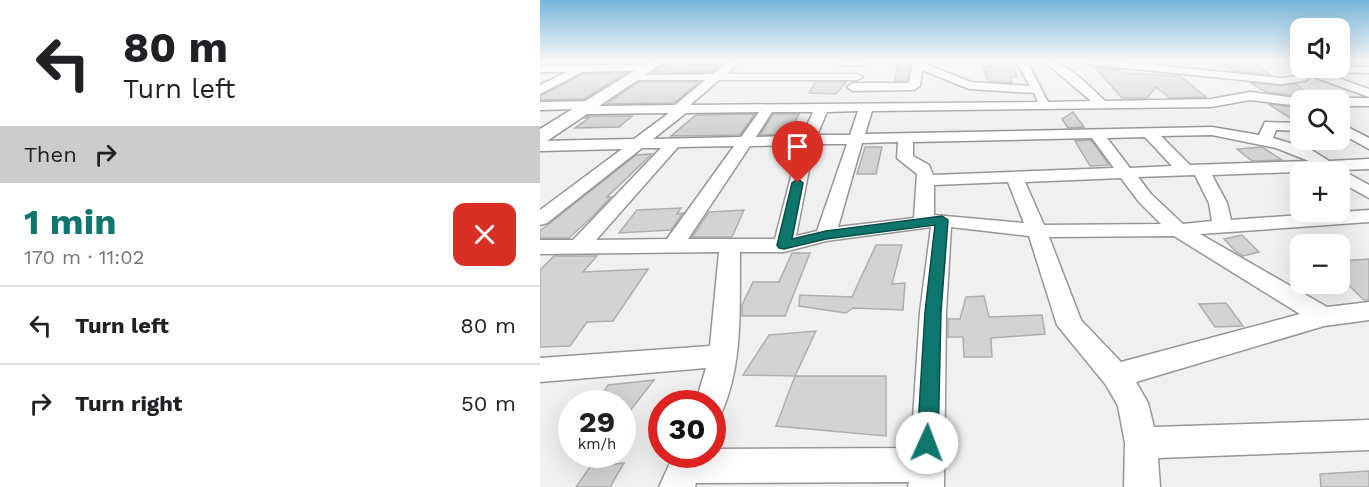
<!DOCTYPE html>
<html lang="en">
<head>
<meta charset="utf-8">
<style>
  body { margin:0; font-family:"Work Sans",sans-serif; background:#f2f2f2; color:#202124; height:100vh; display:flex; flex-direction:column; font-size:22px; white-space:nowrap }
  * { box-sizing:border-box; margin:0 }
  p { font-size:20px; color:#757577 }
  .icon { flex:none; width:33px; height:33px; fill:none; stroke:currentColor; stroke-width:2; stroke-linecap:round; stroke-linejoin:round }
  .map { position:relative; flex:1; overflow:hidden }
  .drawer { display:flex; flex-direction:column; background:#fff; width:540px }
  .drawer>* { flex:none }
  .top-card { background:#fff; color:#202124; overflow:hidden }
  .tools { position:absolute; left:750px; top:18px; display:grid; gap:12px }
  .tools a { display:grid; place-items:center; width:60px; height:60px; border-radius:12px; background:#fff; box-shadow:0 6px 24px #0002; font-size:30px }
  .speed { position:absolute; left:18px; top:390px; display:flex; gap:12px; font-size:30px; font-weight:700; text-align:center }
  .speed>* { display:grid; place-content:center; width:78px; height:78px; border-radius:50%; background:#fff; box-shadow:0 6px 24px #0002; line-height:1 }
  .speed small { font-size:15px; font-weight:400 }
  .speed .limit { border:9px solid #d22; background:#fff; color:#111 }
  .pin { position:absolute; display:grid; place-items:center; width:51px; height:51px; color:#fff; margin:-62px -26px; border-radius:50% 50% 50% 0; rotate:-45deg; box-shadow:0 0 6px #0007 }
  .pin .icon { rotate:45deg }
  .me { position:absolute; width:66px; margin:-33px; rotate:2deg; stroke-linejoin:round; filter:drop-shadow(0 0 4px #0008) }
  .turn { display:flex; align-items:center; gap:21px; height:126px; padding:0 24px; font-size:27px }
  .turn .icon { width:78px; height:78px; stroke-width:2.5 }
  .turn b { display:block; font-size:42px; line-height:51px }
  .then { display:flex; align-items:center; height:57px; padding:0 24px; background:#0003; gap:12px; font-size:22px }
  .round { display:grid; place-items:center; flex:none; width:63px; height:63px; border-radius:12px; background:#f2f2f2 }
  .head { display:flex; align-items:center; justify-content:space-between; height:102px; padding:0 24px }
  h1 { font-size:36px; font-weight:700; line-height:45px; color:#0f766e }
  ul { padding:0; list-style:none }
  li { display:flex; align-items:center; gap:18px; height:78px; padding:0 24px; border-top:2px solid #e0e0e0 }
  li div { flex:1 }
  li b { display:block; font-size:22px }
  li em { font-style:normal }
  main { display:flex; flex:1; min-height:0 }
  .map>svg:first-child { display:block }
</style>
</head>
<body>
<main>
<section class="drawer">
<div class="top-card">
<div class="turn"><svg class="icon" aria-label="left" viewBox="0 0 24 24"><path d="M17 20v-9H6M10 6l-5 5 5 5"/></svg><div><b>80 m</b>Turn left</div></div>
<div class="then">Then<svg class="icon" aria-label="right" viewBox="0 0 24 24"><path d="M7 20v-9h11M14 6l5 5-5 5"/></svg></div>
</div>
<div class="head"><div><h1>1 min</h1><p>170 m · 11:02</p></div><a class="round" style="background:#d93025;color:#fff"><svg class="icon" aria-label="close" viewBox="0 0 24 24"><path d="M6 6l12 12M18 6L6 18"/></svg></a></div>
<ul>
<li><svg class="icon" aria-label="left" viewBox="0 0 24 24"><path d="M17 20v-9H6M10 6l-5 5 5 5"/></svg><div><b>Turn left</b></div><em>80 m</em></li>
<li><svg class="icon" aria-label="right" viewBox="0 0 24 24"><path d="M7 20v-9h11M14 6l5 5-5 5"/></svg><div><b>Turn right</b></div><em>50 m</em></li>
</ul>
</section>
<div class="map">
<svg width="829" height="487" viewBox="0 0 829 487">
  <rect width="100%" height="100%" fill="#f0f0f1"/>
  <path fill="#d4d3d3" stroke="#afaeaf" stroke-width="1.5" d="M128,61h31l-6,4 26,-1 -7,8h-59z
    M358,61h13l-4,20h-12z
    M449,61h22l6,16h-7l2,6 -24,-2 -5,-14h8z
    M681,62h29l21,13 -38,-4z
    M555,67l24,3 4,3 57,3 26,21 -36,1 -14,-11 -9,11h-25z
    M86,73l-42,26 -44,1v-4l43,-22z
    M98,82h61l-25,21 -67,1z
    M275,82h31l-10,12 -27,-1z
    M711,83l30,3 15,-2 20,16h-10l-2,-3 -38,-5z
    M728,104l32,4v13h-5z
    M533,112l11,15 -16,1 -6,-9z
    M215,114l-15,21 -69,1 25,-21z
    M233,114h26l-8,16h-4l-2,4 -25,1z
    M48,116h44l-13,11 -44,1 14,-10h-4z
    M551,140l18,25 -19,1 -15,-25z
    M325,147h17l-6,27h-19z
    M722,147l20,13 -30,1 -15,-12z
    M112,154l-45,43h4l-19,20 -23,21h-29v-7l96,-76z
    M141,208l-4,6 6,-1 -12,17 -52,3 18,-23z
    M204,210l-12,27h-40l17,-25z
    M702,235l17,17 -16,4 -7,-4 -12,-13z
    M336,245h26l-10,39 13,-1 -2,27 -50,-2 -7,5 -47,-7 1,-11 52,2z
    M252,253h18l-25,63h-43v-11l11,-23h26z
    M14,256h43l-14,16 65,-3 -35,52 -26,1 -17,24 -30,1v-77z
    M829,259v41h-5l-24,-23v-16z
    M444,296l5,21 53,-2 3,19 -54,4 1,19h-28l-1,-20h-15v-18h12l6,-22z
    M686,303l17,23 -28,1 -16,-23z
    M276,331l-21,45 -52,-1 26,-40z
    M255,376h91v60l-110,-10z
    M114,380l-32,41v-17h-26l12,-19z
    M84,463l-14,24h-34l14,-20z
    M829,471v16h-48l-1,-13z"/>
  <g fill="none" stroke-linecap="round" stroke-linejoin="round">
    <g stroke="#959697" stroke-width="3">
      <path id="minor" d="M189,61h11l-13,13h130l6,3 -6,3h-138l-29,25 348,-3 -4,-9 -65,-4 -47,-19 -2,16 -6,4 -61,1 -6,-4 6,-4h56l4,-22h10v2l48,19 59,4 -14,-25h11l21,41 43,-1 -47,-40c23,0 45,25 61,40l106,-2 39,-7 54,7 -4,1v6l-50,-6 -39,7 -339,4 -7,23 347,-7 47,8 6,-13 35,1v8l-24,-1 -3,8 37,11 19,12 40,-2v10l-27,1 27,15v13l-29,-16v-10l-18,-1 -110,4 15,28 4,17 138,-10v12l-169,12 127,73 42,-5v18l-45,6 -188,56 12,21 6,24 215,-7v30l-211,8 2,29h-36l1,-44 -7,-37 -12,-21 -49,-60 -28,-89 -78,-9 -5,85 -2,175h-36l1,-5 -213,1 -1,4h-36l15,-33h38v-5l199,-1 9,-136 11,-85 -105,14 -42,11h-44c-1,53 4,112 -19,162l-9,3v-13h-17l11,-36 -166,14v-24l170,-12 9,-94 -179,2v-14h33l88,-92h-19l-95,75 -7,2v-15l82,-61 -82,2v-10l94,-2 35,-26 -84,1 -5,-1 -1,-4 -39,1v-8l52,-1 5,1 1,4 77,-1 30,-25h-68l-4,-1v-4l80,-1zM318,111l-8,24h-33l10,-23zM219,112l-18,25 -88,2 33,-26zM232,112h41l-11,24 -46,1zM672,135l64,13 33,13 -119,4 -29,-29zM605,137l27,29 -42,2 -23,-30zM552,138l22,30 -181,7 -4,-10 -16,-9v-14zM358,142l-1,16 20,16 -3,44 -76,9 24,-84zM274,144h33l-30,87 -21,5zM259,145l-24,94h-87l62,-93zM194,146l-67,93 -71,1 82,-93zM655,175l14,28 3,18 -29,3 -32,-30 -13,-17zM581,178l18,24 22,22 -117,1 -19,-43zM468,182l16,41 -90,-8v-30zM634,236l126,78 -179,48 -40,-42 -32,-83z
        M291,61h38l1,1c-8,5 -32,5 -39,-1z
        M540,61h35l166,17 17,-2 12,-7 7,2 23,-5 29,1v6l-37,-1 -5,2 42,15v8l-58,-21 -6,5 -24,3 -196,-20z
        M110,65l5,3 -1,2 -72,2 -42,22v-9l27,-13h-27v-6z
        M800,98h29v8h-29v-6h-5z
        M800,123l29,15v11l-29,-16z"/>
    </g>
    <g stroke="#959697" stroke-width="3">
      <path id="tertiary" d="M110,61h16l-119,80 -7,2v-14z"/>
    </g>
    <use href="#minor" fill="#fff" fill-rule="evenodd"/>
    <use href="#tertiary" fill="#fff" fill-rule="evenodd"/>
  </g>
  <linearGradient id="sky" x2="0" y2="1"><stop stop-color="#78b4dc"/><stop offset="0.47" stop-color="#f8f8f9"/><stop offset="1" stop-color="#f8f8f9" stop-opacity="0"/></linearGradient>
  <rect width="829" height="129" fill="url(#sky)"/>
  <path fill="#0f766e" stroke="#0a4d48" stroke-width="1.5" d="M258,179l5,4 -11,56 34,-8 116,-15 6,4 -7,92 -3,131 -3,7 -8,3 -7,-3 -3,-7 8,-131 10,-87 -109,14 -42,10 -5,-1 -2,-3 15,-62z"/>
</svg>
<div class="tools">
<a><svg class="icon" aria-label="sound" viewBox="0 0 24 24"><path d="M4 9h4l5-4v14l-5-4H4zM17 9q2 3 0 6"/></svg></a>
<a><svg class="icon" aria-label="search" viewBox="0 0 24 24"><circle cx="10" cy="10" r="6"/><path d="M15 15l6 6"/></svg></a>
<a>+</a>
<a>−</a>
</div>
<div class="speed"><div>29<small>km/h</small></div><div class="limit">30</div></div>
<div class="pin" style="left:258px;top:183px;background:#d93025"><svg class="icon" aria-label="arrive" viewBox="0 0 24 24"><path d="M6 21V4h12l-3 4 3 4H6"/></svg></div>
<svg class="me" style="left:387px;top:443px" viewBox="-20 -20 40 40"><circle r="19" fill="#fff"/><path d="M0-13L10 11 0 6-10 11z" fill="#0f766e"/></svg>
</div>
</main>
</body>
</html>
